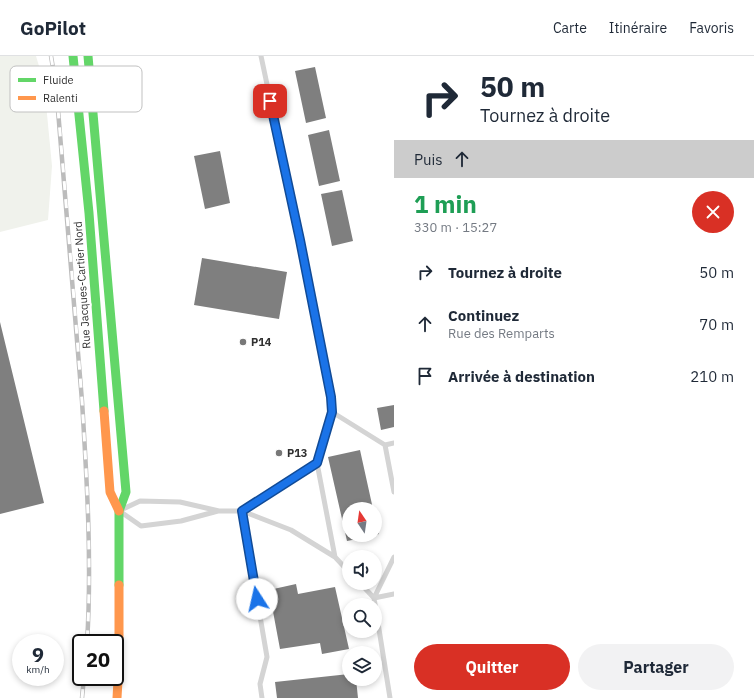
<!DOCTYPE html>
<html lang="fr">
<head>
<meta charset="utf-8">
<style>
  body { margin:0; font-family:"IBM Plex Sans",sans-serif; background:#f2f2f3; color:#1f2937; height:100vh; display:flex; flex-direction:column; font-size:15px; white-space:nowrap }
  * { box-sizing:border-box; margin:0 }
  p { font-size:13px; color:#747a83 }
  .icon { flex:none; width:22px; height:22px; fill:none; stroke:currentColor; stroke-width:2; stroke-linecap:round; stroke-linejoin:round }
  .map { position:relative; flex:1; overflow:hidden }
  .side { display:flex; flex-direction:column; background:#fff; width:360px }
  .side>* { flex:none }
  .banner { background:#fff; color:#1f2937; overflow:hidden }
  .needle { width:26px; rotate:347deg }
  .tools { position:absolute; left:342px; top:446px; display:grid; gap:8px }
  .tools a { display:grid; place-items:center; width:40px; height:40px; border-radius:50%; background:#fff; box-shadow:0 2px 6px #0003; font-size:20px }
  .speed { position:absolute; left:12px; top:578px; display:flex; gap:8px; font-size:20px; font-weight:700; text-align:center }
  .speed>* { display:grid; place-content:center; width:52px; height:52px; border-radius:50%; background:#fff; box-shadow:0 2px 6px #0003; line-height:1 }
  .speed small { font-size:10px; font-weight:400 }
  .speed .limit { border:2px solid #111; border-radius:6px; background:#fff; color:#111 }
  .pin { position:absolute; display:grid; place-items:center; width:34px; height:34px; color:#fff; margin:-17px; border-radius:8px; box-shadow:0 2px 6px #0006 }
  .me { position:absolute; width:44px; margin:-22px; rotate:350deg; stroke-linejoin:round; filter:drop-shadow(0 0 3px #0008) }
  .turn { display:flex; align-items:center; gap:14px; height:84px; padding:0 20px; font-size:18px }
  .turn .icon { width:52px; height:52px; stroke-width:2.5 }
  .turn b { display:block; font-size:28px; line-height:34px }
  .then { display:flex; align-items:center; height:38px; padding:0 20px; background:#0003; gap:8px; font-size:15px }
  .round { display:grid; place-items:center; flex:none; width:42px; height:42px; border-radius:21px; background:#f2f2f3 }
  .headline { display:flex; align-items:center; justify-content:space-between; height:68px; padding:0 20px }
  h1 { font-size:24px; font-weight:800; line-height:30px; color:#1e9e55 }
  .action { display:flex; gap:8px; margin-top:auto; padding:8px 20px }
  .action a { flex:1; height:46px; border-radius:24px; background:#d93025; color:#fff; font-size:16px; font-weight:800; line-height:46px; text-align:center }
  .action a+a { background:#f2f2f3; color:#1f2937 }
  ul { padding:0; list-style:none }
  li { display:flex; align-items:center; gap:12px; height:52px; padding:0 20px }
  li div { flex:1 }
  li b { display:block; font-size:15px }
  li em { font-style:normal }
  header { display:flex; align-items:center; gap:24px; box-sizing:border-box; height:56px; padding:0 20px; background:#fff; border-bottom:1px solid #e0e1e3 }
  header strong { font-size:19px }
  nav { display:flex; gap:22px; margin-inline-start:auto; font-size:14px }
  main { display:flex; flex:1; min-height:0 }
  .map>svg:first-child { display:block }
</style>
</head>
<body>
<header>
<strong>GoPilot</strong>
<nav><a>Carte</a><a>Itinéraire</a><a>Favoris</a></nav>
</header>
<main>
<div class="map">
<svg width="394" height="642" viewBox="0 0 394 642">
  <rect width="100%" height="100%" fill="#fff"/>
  <path fill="#f0f2ec" d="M0,0h36l8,27 8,83 -4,54 -48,12z"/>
  <path fill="#7f7f7f" d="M315,11l11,51 -20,5 -11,-52z
    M329,74l11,51 -21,5 -11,-51z
    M220,95l10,52 -25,6 -11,-53z
    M342,134l11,51 -21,5 -11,-52z
    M202,202l85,14 -8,47 -85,-14z
    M0,266l44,181 -44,11z
    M394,349v22l-13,3 -4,-22z
    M360,394l13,59h-24v26l23,1 -25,5 -19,-84z
    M375,463l4,15 -4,1z
    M296,528l2,10 37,-7 14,62 -27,5 -2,-11 -40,6 -11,-59z
    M349,618v5h7l2,19h-81l-2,-16z"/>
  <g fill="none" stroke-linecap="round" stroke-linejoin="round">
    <path stroke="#d4d4d4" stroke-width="5" d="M332,356l53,33 9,47
      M385,389l9,-2
      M317,407l18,94
      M123,453l17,-8 40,1 39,9h23l75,-48 15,-51 -1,-15 -31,-157 -39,-184
      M242,455l25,146 -7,27 2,14
      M242,455l49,19 44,27 14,15
      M121,456l20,14 40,-5 37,-10
      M394,501l-20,41 20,-4
      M360,527l14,15 16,100"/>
    <path stroke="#63d668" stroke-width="9" d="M73,0l16,157 15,198
      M88,0l38,436 -7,19v74"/>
    <path stroke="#ff974d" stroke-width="9" d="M104,355l6,81 9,19
      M117,642l2,-35v-78"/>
    <g stroke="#bcbcbc" stroke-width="4.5">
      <path id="rail" d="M51,0l5,30c9,105 18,210 26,315 5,80 10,162 5,242
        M82,642l2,-21"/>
    </g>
    <use href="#rail" stroke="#fff" stroke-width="3" stroke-dasharray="9" stroke-linecap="butt"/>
  </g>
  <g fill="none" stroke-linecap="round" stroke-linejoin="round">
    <g stroke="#114b97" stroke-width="10">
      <path id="route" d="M257,543l-15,-88 75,-48 15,-51 -1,-15 -31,-157 -30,-139"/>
    </g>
    <use href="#route" stroke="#1a73e8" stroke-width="7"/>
  </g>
  <g fill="#787878" stroke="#fff" stroke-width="1.5">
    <circle cx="243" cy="286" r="4"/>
    <circle cx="279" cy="397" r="4"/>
  </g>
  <g text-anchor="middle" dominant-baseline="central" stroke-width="4" stroke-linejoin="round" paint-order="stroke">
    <g font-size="11" fill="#303030" stroke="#fff">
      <text transform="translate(82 229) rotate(-94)">Rue Jacques-Cartier Nord</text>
    </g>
    <g font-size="11" font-weight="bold" fill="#303030" stroke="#fff" text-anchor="start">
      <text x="251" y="286">P14</text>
      <text x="287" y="397">P13</text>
    </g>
  </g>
  <rect x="10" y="10" width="132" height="46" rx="6" fill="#fff" stroke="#c1c1c1" stroke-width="1"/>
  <rect x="18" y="22" width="18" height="4" fill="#63d668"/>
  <rect x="18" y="40" width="18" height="4" fill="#ff974d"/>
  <g font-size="11" fill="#303030">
    <text x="43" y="28">Fluide</text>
    <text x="43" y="46">Ralenti</text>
  </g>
</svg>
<div class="tools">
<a><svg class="needle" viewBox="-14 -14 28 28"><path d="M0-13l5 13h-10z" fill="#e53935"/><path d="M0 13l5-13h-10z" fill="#747a83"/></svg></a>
<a><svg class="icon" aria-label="sound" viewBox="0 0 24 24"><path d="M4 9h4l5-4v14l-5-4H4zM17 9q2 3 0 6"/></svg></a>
<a><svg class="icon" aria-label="search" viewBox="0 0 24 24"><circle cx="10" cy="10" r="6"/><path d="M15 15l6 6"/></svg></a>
<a><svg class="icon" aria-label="layers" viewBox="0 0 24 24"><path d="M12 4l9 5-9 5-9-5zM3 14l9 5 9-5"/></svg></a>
</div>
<div class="speed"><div>9<small>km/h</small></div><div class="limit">20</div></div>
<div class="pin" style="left:270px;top:45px;background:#d93025"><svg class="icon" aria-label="arrive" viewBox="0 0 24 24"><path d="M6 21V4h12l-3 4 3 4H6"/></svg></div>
<svg class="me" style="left:257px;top:543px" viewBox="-20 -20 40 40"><circle r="19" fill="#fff"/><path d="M0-13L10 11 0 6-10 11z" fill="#1a73e8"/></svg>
</div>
<section class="side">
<div class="banner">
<div class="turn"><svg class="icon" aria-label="right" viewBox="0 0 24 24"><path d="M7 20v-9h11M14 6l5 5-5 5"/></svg><div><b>50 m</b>Tournez à droite</div></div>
<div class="then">Puis<svg class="icon" aria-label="ahead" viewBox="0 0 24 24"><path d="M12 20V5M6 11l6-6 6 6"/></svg></div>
</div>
<div class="headline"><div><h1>1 min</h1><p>330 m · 15:27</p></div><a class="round" style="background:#d93025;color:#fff"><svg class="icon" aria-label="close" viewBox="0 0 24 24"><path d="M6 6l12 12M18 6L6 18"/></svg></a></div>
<ul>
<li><svg class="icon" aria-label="right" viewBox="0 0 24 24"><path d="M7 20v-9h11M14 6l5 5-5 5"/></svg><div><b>Tournez à droite</b></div><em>50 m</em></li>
<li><svg class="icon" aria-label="ahead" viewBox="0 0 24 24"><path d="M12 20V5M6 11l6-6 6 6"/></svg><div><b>Continuez</b><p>Rue des Remparts</p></div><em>70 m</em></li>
<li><svg class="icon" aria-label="arrive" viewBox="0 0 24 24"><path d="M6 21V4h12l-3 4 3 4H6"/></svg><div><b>Arrivée à destination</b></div><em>210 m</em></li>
</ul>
<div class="action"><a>Quitter</a><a>Partager</a></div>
</section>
</main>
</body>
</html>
